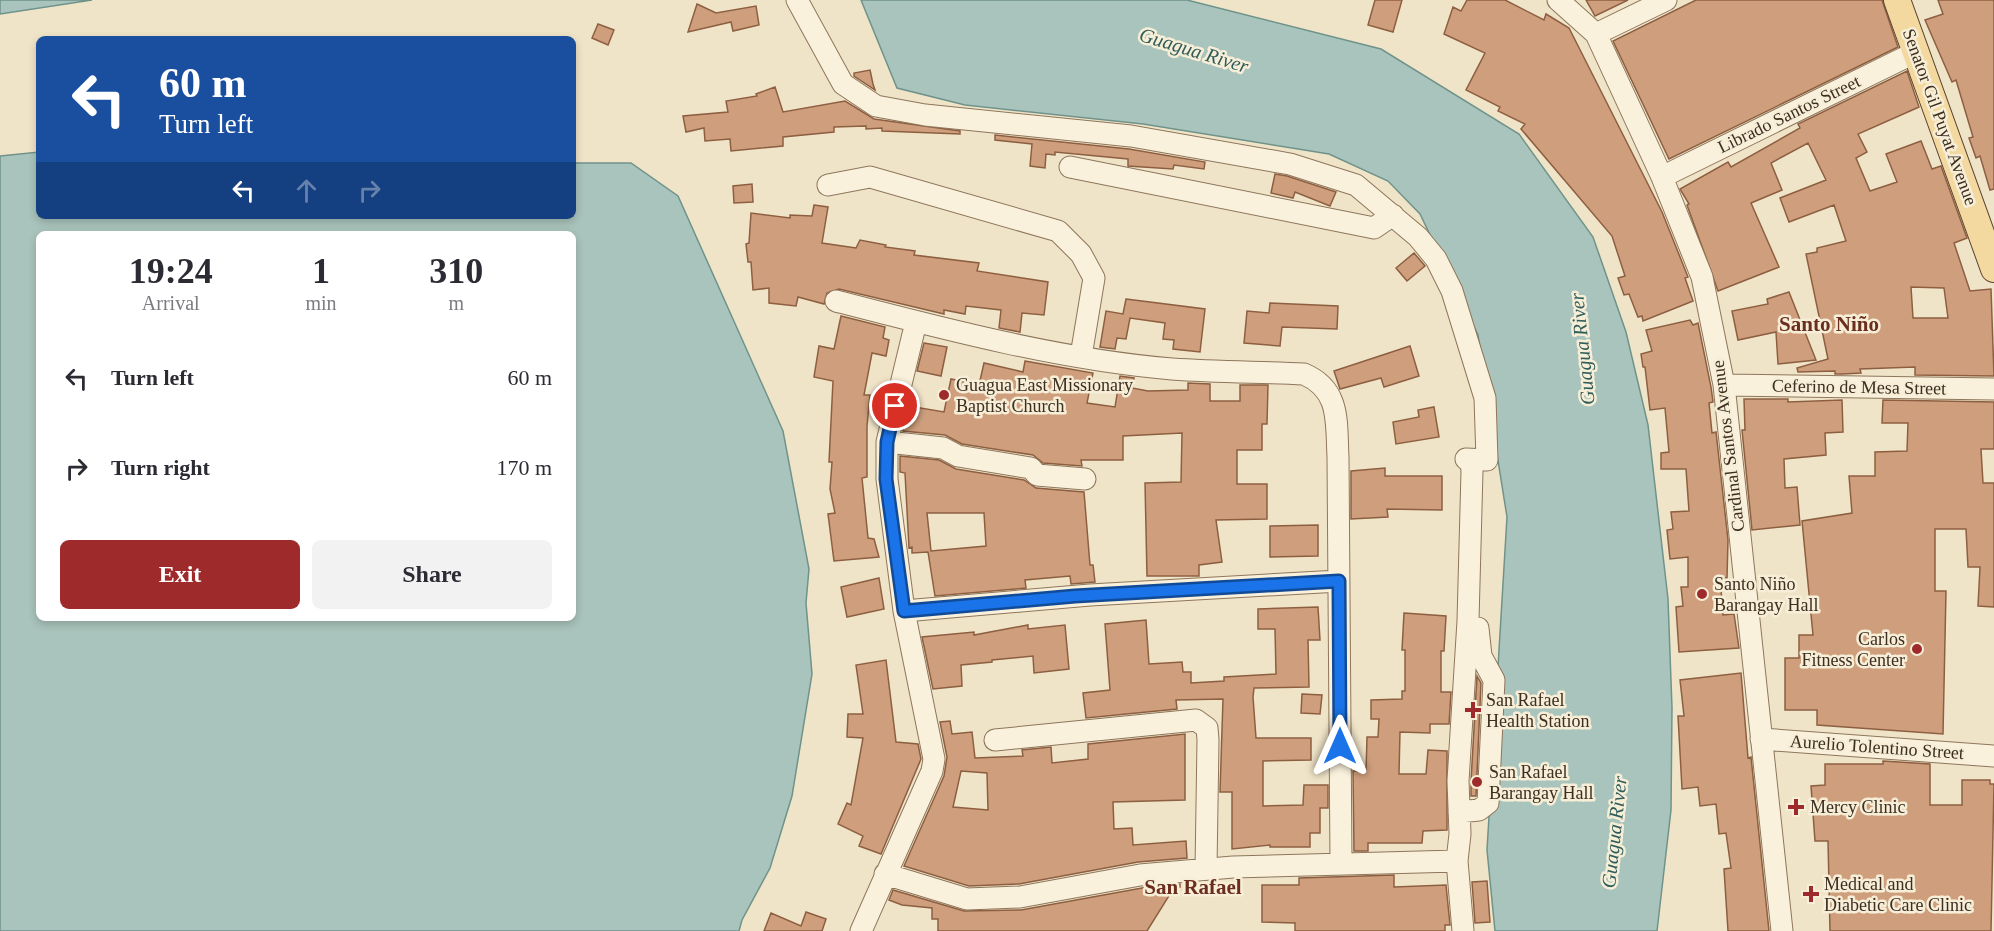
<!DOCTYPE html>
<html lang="en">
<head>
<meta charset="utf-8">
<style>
  body { margin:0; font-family:Georgia,serif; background:#f2f2f3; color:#2b2b33; height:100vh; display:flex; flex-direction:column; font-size:22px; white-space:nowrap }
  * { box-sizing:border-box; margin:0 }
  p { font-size:20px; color:#7c7c81 }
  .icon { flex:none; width:33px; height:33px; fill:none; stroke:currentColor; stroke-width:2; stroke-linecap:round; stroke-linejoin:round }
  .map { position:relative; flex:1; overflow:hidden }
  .sheet { position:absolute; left:36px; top:231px; width:540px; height:390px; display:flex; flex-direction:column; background:#fff; border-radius:9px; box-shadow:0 3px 9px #0003 }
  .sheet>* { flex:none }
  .banner { position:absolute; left:36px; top:36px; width:540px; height:183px; border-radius:9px; box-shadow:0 3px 9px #0003; background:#1a4fa0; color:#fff; overflow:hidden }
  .pin { position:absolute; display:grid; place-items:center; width:51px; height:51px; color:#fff; margin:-26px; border:3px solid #fff; border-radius:50%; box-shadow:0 2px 6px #0007 }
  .me { position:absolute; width:66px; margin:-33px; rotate:0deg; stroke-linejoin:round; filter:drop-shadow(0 0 4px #0008) }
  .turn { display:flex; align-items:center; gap:21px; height:126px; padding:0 24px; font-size:27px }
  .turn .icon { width:78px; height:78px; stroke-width:2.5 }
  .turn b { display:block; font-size:42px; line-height:51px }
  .lanes { display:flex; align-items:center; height:57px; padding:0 24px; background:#0003; justify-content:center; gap:30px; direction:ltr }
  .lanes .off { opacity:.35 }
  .eta { display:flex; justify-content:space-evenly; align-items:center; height:102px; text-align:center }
  .eta b { font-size:36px; font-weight:700; line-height:42px }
  .action { display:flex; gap:12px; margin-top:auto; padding:12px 24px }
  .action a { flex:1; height:69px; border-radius:9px; background:#9e2a2b; color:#fff; font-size:24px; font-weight:700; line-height:69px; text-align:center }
  .action a+a { background:#f2f2f3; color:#2b2b33 }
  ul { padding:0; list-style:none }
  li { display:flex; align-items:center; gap:18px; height:90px; padding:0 24px }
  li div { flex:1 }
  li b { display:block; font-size:22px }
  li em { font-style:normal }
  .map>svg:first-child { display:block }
</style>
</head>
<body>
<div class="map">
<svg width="1994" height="931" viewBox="0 0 1994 931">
  <rect width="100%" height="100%" fill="#f0e4c8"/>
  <path fill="#a9c4bc" stroke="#6f938a" stroke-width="1.5" fill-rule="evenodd" d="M0,0h92l-92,14z
    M861,0h326l194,49 138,85 74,103 33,95 22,93 20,174 4,109 -1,102 -14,121h-162l-8,-81 20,-333 -29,-182 -58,-121 -32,-33 -59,-27 -186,-30 -178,-19 -68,-17z
    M39,152v64h534v-53h58l47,33 105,235 26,138 -3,34 6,71 -20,122 -22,72 -28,52 -3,11h-739v-775zM39,234h534v384h-534z"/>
  <path fill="#cf9f7d" stroke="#8d5f41" stroke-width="1.5" fill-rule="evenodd" d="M1375,0h27l-9,32 -25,-7z
    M1467,0h38l39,20 2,-6 23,14 93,184 26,65 -3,1 8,23 -50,20 -1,-5 -4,1 -9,-23 -5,1 -6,-17 7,-2 -13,-40 -91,-107 4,-5 -27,-13 2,-4 -34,-17 19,-37 -41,-19 9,-27 8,4z
    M1586,0h42l-33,16z
    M1696,0h186l16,47 -229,112 -56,-118z
    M1938,0h56v189l-4,1 -10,-34 -4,2 -7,-20 4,-1 -17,-57 -4,2 -27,-62 18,-6z
    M697,4l19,9 40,-7 3,19 -26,6 -2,-9 -43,10z
    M598,24l16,6 -6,15 -16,-7z
    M870,70l3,14 2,6 -21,-14v-3z
    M1907,71l12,36 -61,27 9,18 -11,6 14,33 27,-9 -11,-28 35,-13 11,28 9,-3 26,72 -13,5 16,48 21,-2 3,87 -79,-1v-8l-55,2 1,4 -18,1h-8v-3l-37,1 -1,-4 31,-9 -22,-105 11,-2v-4l29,-7 -12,-36 -45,17 -9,-24 46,-18 -18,-37 -37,20 11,27 -31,13 28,64 -61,24 -31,-86 2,-1 -9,-15 48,-27 3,5 69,-39 -2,-4zM1911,287l33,1 4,30h-35z
    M775,87l8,25 62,-11 29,18 86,12v3l-78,-3v-3l-16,1v-3l-32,1v5l-51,5v9l-52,5 -1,-12 -25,2 -1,-13 -18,4 -3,-16 45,-4 -2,-11 31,-5 -1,-2z
    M995,135l134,14 76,13 -1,7 -30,-4 -1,4 -45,-3v-7l-73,-7v3l-9,-1 -1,14 -15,-2 2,-22 -37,-4z
    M1275,174l12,2 49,16 -6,14 -35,-14 -2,6 -22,-5z
    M752,184l1,18 -19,1 -1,-17z
    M814,205l14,2 -6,36 34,5 4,-8 26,5 -1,2 30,4 -1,4 65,8 -2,8 71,11 -4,33 -22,-2 -2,19 -21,-4 2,-18 -35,-4 -1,8 -21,-4v4l-105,-25 -12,4 -3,11 -26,-7 -2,9 -27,-3v-15l-16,2 -2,-28h-3l-2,-18 3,-1 2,-30 39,5v-3l22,1z
    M1414,253l11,13 -18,15 -11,-13z
    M1789,292l27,68 -38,4 -2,-32 -38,8 -6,-29 36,-7 -1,-5z
    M1126,299l79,10 -5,43 -27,-3 1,-9 -11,-1 2,-16 -35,-5 -4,21 -9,-1 -2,11 -15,-2 6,-36 17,3z
    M1270,303l68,3 -1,23 -55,-2 -2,19 -36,-3 3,-32 22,2z
    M841,316l44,11 -2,11 6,2 -3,16 -14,-3 -8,42h6l-3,31v51l-5,1 6,60 6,1 5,18 -45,4 -6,-47 7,-1 -5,-24 2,-27h-3l4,-81 -19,-4 5,-31 15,3z
    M1690,320l3,5 5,-2 13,64 2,15 -4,1 3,30 4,-1 12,108 -1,38 -7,-1 3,38 11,-1 5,34 -60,4 -3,-45 7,-1 -2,-19h7v-30l-18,2 -3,-29 6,-1 -2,-17 18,-1 -3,-42h-25v-16l8,-1 -4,-44 -15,2 -5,-43h-2l-2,-13 11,-3 -6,-21z
    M924,343l23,4 -6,29 -24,-5z
    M1410,346l9,30 -35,11 -3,-9 -41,11 -6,-18z
    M1025,361l68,12 -6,30 28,4 5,-31 14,2 -2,10 16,3 40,-1v-7l22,1v17h30v-16h28l-1,39h-5v26h-25v34h30v35l-51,1 6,42 -23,3v11h-52l-2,-93 36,-1 1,-49 -59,3v24h-42l1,6 -39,-3 -10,-8 -71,-11 -17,-9 -42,-4 6,-25 35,6 7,-33 28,6 5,-22 39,9z
    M1744,399h44v3l54,-2 1,32 -18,1 1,22 -42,4 1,29 12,-1 3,38 -48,5 -10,-100h3z
    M1883,400l111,2v47h-13l2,34h11v124l-16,-1 2,-39h-12l-2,-38h-31v62h11l-3,143 -126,-9v-15h-32v-52h14v-23h14l-11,-114 50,-8 -3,-37h26v-24l32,-1 1,-28h-26z
    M1434,407l5,30 -43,7 -3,-22 26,-5 -1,-7z
    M900,456l39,4 17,9 68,11 12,8 48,4 6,73h3l2,17 -24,2 -1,-8 -45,4 1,8 -91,8 -7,-44 -16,1v-6l-3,1 -4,-75 -5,-1zM927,513h57l2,33 -55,5z
    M1385,468v8h57v34l-55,-1 1,8 -37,2v-48z
    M1318,525v31l-48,1v-31z
    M879,578l5,31 -37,8 -6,-30z
    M1318,607l2,33h-12l1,47 -55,1 -1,9 3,41h55v22l-48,1v45l40,-1 1,-20h24v23h-8v25h-10v14h-40v-2l-38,4v-57h-12l3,-93 -47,1 1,9 -91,9 -3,-25 27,-3 -5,-66 41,-4 3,44 33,-2 1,10h8v11l33,-2v-4l52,-3 -1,-45h-17v-20z
    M1404,613l42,3 -2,35h-3v41h10l-2,32h-19v9l-30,-1 -1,42h27l2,-24 19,1v79l-24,1 -1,12h-54v8h-14l-1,-80h13l1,-34h11l1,-18h-8v-19l31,-1v-8h3v-41h-3z
    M1028,625v4l37,-4 4,44 -35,4 -1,-17 -41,4v2l-31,3 1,21 -29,3 -11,-52 52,-5v3z
    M886,660l10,82 22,2 3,15 -40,95 -22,-8 4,-10 -25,-12 9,-21 4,2 12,-67 -16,-1 1,-23h15l-7,-49z
    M1741,673l7,85 3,-1 18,174h-41l-4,-62 7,-1 -5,-35 -7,1 -3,-30 -16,2 -2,-19 -16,2 -4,-73h6l-4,-36z
    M1477,676l4,7 -5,113h-5v-15z
    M1302,694l20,1 -2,19 -19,-1z
    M950,721l2,13 20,-2 3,26 48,-2 -1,-6 29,-3 1,16 36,-4v-15l97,-10v66l-72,2 1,27 18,-1 1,17 53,-4 1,17 -49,4 -119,22 -50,2 -65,-20 40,-90 3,-19 -7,-35zM961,771l26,2 1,37 -35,-3z
    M1883,761l47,3v41h32v-25h28v4h4l-3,147h-161l-2,-90h-13l-4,-55 14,-1v-21h58z
    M1394,875v12l52,-2 4,40h-5v6h-150v-8l-33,-1v-37h37v-7z
    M1487,881l3,41 -15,1 -3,-41z
    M1180,884v3l-5,-1 -28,45h-209v-12h-6v-11l-30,-3 -13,-5 4,-10 71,21 57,-1 121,-22z
    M806,912l20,7 -4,12h-58l7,-18 30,13z"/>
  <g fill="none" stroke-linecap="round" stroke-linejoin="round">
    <g stroke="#8d765c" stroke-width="23">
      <path id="minor" d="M797,0l46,84 33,22 49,9 206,21 159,28 66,21 62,52 18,22 16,32 33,107 2,62 -21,-1
        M1558,0l38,34 66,143 40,100 22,108 58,546
        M1596,34l70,-34
        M1070,167l304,61 19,-13
        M1662,177l254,-125
        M828,185l42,-8 188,54 23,23 13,24 -13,78
        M836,301c108,28 226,59 336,68 44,3 88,3 132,5 37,16 32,48 34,83l3,407
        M1724,385l270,4
        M887,442l56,6 15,8 73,12 6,7 48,4
        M904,611l186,-16 249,-14
        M1761,739l233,17
        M995,740l201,-20 11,8 1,12 -2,129
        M1459,812l20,-2 9,-7 6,-123 -13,-24 -3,-28
        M885,874l82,25 53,-2 120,-22 93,-8 224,-6
        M861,931l71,-160 2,-12 -30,-148 -17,-132v-37l29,-120
        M1463,931l-6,-70 3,-27 -2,-53 10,-160 4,-150 -1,-8 -5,-4"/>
    </g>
    <g stroke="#5b4430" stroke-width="28">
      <path id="major" d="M1897,0l97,269"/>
    </g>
    <use href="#minor" stroke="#faf1dc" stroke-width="21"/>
    <use href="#major" stroke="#f3d9a0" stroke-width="26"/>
  </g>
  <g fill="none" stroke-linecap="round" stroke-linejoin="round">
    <g stroke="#114b97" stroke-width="15">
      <path id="route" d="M895,406l-8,36 -1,37 18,132 171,-15 264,-15 1,165"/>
    </g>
    <use href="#route" stroke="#1a73e8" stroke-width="10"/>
  </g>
  <g fill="#9e2a2b" stroke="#f7eed8" stroke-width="2">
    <circle cx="944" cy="395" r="6"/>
    <circle cx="1702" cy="594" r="6"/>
    <circle cx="1917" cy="649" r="6"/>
    <path d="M1470 701h6v6h6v6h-6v6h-6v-6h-6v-6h6z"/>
    <circle cx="1477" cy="782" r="6"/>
    <path d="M1793 798h6v6h6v6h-6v6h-6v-6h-6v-6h6z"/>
    <path d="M1808 885h6v6h6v6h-6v6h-6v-6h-6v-6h6z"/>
  </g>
  <g text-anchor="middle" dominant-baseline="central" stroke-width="5" stroke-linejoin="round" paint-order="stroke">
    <g font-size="18" fill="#3d2e20" stroke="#f7eed8">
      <text transform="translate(1789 114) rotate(-26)">Librado Santos Street</text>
      <text transform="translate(1940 117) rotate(70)">Senator Gil Puyat Avenue</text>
      <text transform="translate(1859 387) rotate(1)">Ceferino de Mesa Street</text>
      <text transform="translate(1728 446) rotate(-97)">Cardinal Santos Avenue</text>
      <text transform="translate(1877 747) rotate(4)">Aurelio Tolentino Street</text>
    </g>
    <g font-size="18" fill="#3d2e20" stroke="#f7eed8" text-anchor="start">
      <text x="956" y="385">Guagua East Missionary<tspan x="956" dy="21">Baptist Church</tspan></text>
      <text x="1714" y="584">Santo Niño<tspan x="1714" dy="21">Barangay Hall</tspan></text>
      <text x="1905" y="639" text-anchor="end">Carlos<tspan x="1905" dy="21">Fitness Center</tspan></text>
      <text x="1486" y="700">San Rafael<tspan x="1486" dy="21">Health Station</tspan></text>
      <text x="1489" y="772">San Rafael<tspan x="1489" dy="21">Barangay Hall</tspan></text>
      <text x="1810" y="807">Mercy Clinic</text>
      <text x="1824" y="884">Medical and<tspan x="1824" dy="21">Diabetic Care Clinic</tspan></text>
    </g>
    <g font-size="20" font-style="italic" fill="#2f5d5a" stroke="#f7eed8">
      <text transform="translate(1194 50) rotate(17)">Guagua River</text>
      <text transform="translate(1582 349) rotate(-96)">Guagua River</text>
      <text transform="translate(1614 832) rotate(-84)">Guagua River</text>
    </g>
    <g font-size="21" font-weight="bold" fill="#6b2e1e" stroke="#f7eed8">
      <text x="1829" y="324">Santo Niño</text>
      <text x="1193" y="887">San Rafael</text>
    </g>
  </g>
</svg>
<div class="pin" style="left:895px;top:406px;background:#d93025"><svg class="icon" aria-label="arrive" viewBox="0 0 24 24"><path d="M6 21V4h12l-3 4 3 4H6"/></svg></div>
<svg class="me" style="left:1340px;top:746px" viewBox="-20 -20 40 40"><path d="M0-17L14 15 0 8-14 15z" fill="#1a73e8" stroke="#fff" stroke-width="4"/></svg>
<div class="banner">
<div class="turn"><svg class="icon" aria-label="left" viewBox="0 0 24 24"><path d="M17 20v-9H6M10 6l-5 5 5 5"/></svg><div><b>60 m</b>Turn left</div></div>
<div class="lanes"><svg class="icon" aria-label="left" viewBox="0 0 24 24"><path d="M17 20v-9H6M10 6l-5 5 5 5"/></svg><svg class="icon off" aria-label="ahead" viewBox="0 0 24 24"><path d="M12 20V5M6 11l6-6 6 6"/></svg><svg class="icon off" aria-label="right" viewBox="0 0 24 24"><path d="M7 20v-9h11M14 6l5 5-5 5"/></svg></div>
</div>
<section class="sheet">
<div class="eta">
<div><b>19:24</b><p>Arrival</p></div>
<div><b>1</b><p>min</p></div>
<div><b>310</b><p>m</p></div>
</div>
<ul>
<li><svg class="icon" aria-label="left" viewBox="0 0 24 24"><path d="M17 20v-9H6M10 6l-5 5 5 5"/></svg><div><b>Turn left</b></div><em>60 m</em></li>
<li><svg class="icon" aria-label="right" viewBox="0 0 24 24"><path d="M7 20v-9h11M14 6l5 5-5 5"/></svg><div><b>Turn right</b></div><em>170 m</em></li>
</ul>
<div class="action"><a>Exit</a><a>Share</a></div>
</section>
</div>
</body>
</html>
